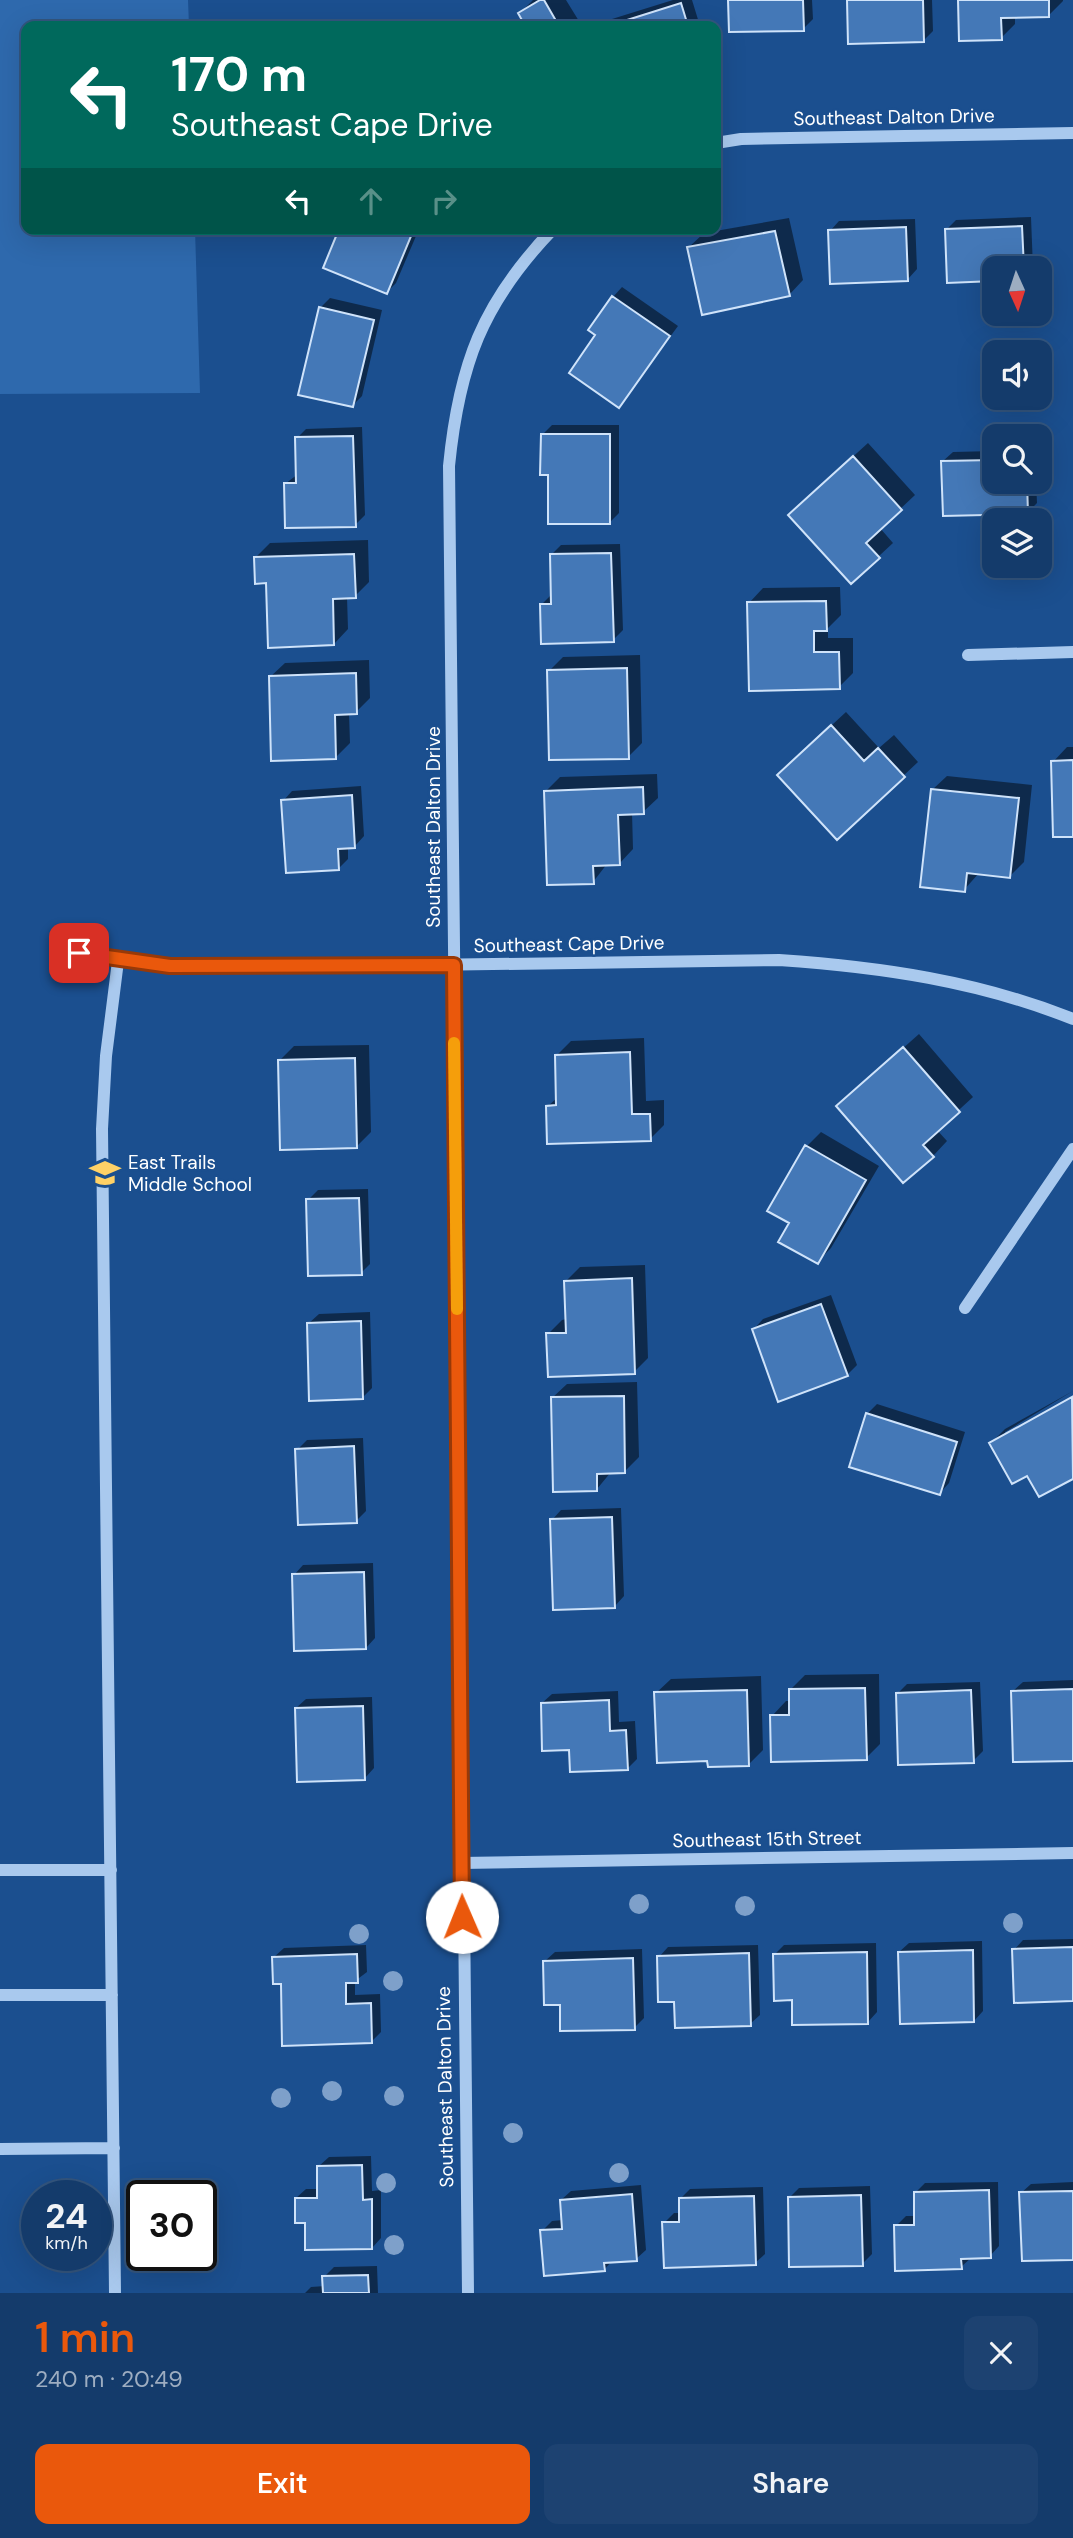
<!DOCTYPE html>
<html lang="en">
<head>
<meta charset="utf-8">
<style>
  body { margin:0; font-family:"DM Sans",sans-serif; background:#1d4271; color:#f1f3f6; height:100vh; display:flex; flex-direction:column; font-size:26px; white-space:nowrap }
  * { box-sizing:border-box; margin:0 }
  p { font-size:23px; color:#9dadc1 }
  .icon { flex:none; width:38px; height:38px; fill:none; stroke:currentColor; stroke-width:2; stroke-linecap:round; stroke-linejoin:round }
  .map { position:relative; height:2293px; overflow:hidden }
  .drawer { display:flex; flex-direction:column; background:#143b6b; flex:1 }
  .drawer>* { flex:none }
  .banner { position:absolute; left:21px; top:21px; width:700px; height:214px; border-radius:14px; box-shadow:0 7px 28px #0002,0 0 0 2px #33557e; background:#00695c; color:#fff; overflow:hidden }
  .needle { width:46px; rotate:177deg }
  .fabs { position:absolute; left:982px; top:256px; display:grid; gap:14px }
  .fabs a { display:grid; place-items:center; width:70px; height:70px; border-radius:14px; background:#143b6b; box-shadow:0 7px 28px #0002,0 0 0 2px #33557e; font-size:35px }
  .speed { position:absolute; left:21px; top:2180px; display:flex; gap:14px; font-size:35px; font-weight:700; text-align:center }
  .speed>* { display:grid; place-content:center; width:91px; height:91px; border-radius:50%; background:#143b6b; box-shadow:0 7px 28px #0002,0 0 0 2px #33557e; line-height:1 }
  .speed small { font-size:18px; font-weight:400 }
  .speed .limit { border:4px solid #111; border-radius:10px; background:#fff; color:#111 }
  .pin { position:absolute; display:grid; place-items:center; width:60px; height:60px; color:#fff; margin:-30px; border-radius:14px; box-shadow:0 4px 10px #0006 }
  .me { position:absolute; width:77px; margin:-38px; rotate:359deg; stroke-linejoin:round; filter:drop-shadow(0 0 5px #0008) }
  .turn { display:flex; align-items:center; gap:24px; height:147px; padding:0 35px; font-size:32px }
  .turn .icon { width:91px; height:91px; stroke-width:2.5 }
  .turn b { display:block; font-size:49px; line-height:60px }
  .lanes { display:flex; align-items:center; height:66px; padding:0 35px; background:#0003; justify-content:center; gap:35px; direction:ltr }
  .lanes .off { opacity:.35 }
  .round { display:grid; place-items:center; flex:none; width:74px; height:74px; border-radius:14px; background:#1d4271 }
  .overview { display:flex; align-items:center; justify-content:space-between; height:119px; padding:0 35px }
  h1 { font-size:42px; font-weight:600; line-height:52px; color:#ea580c }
  .cta { display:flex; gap:14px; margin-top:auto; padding:14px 35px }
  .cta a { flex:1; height:80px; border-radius:14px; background:#ea580c; color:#fff; font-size:28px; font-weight:600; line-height:80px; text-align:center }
  .cta a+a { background:#1d4271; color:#f1f3f6 }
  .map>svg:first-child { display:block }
</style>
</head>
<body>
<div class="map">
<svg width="1073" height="2293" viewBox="0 0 1073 2293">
  <rect width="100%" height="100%" fill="#1b4f8f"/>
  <path fill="#2e69ad" d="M0,0h188l1,26h-163v203h169l5,164 -200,1z"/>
  <path fill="#0007" d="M533,0h33l16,26h-75l15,-8 -2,-5z
    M673,0h19l8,26h-95l7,-7z
    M730,0h82l1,19 -10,10z
    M849,0h83l1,31 -9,9z
    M960,0h103v1l-15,15h-33v8l-14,14z
    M1031,217l2,51h-39v12l-47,-51 9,-9z
    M789,218l14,62 -14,15 -100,-48 15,-14z
    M915,219l2,50 -9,10 -78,-48 9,-10z
    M341,229h78l-23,54 -9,9z
    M622,287l56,39 -59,80 -6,-109z
    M330,298l52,12 -20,86 -9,9 -33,-97z
    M552,425h67v88l-9,9 -60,-49 -8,-38z
    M362,427l3,88 -10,10 -70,-41 13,-10 -1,-36 9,-9z
    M868,443l47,52 -35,33 13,15 -42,39 -47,-81z
    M994,451v30h42l1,22 -10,10 -84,-52 10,-9z
    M368,540l1,42 -14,14 -8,1 1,32 -14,15 -66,-62 -12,-25 14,-14z
    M620,544l3,86 -10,10 -71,-36 9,-9v-40l10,-10z
    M840,587l1,28 -13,13v10h25v35l-14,14 -90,-84 14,-15z
    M640,655l2,88 -14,14 -79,-86 14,-14z
    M369,660l1,38 -14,14 -7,1 1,30 -14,14 -66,-80 15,-14z
    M846,712l33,36 15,-13 24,27 -81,76 -44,-77z
    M1067,747h6v88l-20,-73z
    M657,774l1,24 -15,14h-11l1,37 -14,15h-12l-14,18 -47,-91 14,-14z
    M947,776l85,9 -8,77 -14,14 -31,-3 -15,17 -32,-100z
    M361,786l3,50 -9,10 -7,1v12l-9,9 -56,-67 9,-10z
    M919,1034l54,63 -36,33 10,11 -14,15 -95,-50z
    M644,1038l2,63 18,-1v25l-14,14 -102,-33 10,-9 -1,-42 14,-14z
    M369,1045l2,87 -14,14 -78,-85 15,-15z
    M821,1132l58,34 -48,82 -14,14 -26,-39 16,-77z
    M368,1189l2,75 -9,9 -53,-73 10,-10z
    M645,1265l3,93 -14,14 -86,-38 14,-14 5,-1 -1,-38 14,-14z
    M831,1295l26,70 -10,10 -93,-46 9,-10z
    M370,1312l2,76 -10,10 -53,-75 10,-9z
    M637,1382l2,75 -14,14 -14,1 -14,17 -45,-91 15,-14z
    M1073,1391l-68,41v4l68,-38v79l-33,18 -12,-21 -37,-31 14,-14z
    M877,1404l88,28 -16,51 -9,10 -73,-79z
    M363,1438l3,73 -10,10 -59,-71 10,-10z
    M621,1508l3,88 -9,10 -63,-86 9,-10z
    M373,1563l2,75 -9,10 -72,-73 9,-10z
    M879,1674l1,70 -14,14 -94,-42 14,-15h4v-11l15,-15z
    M761,1676l2,74 -14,14 -40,-4 -53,-67 15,-14z
    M1073,1680v79l-60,-68 10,-9z
    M980,1682l3,69 -10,10 -76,-67 10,-10z
    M618,1691l1,31 16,-1 2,38 -10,10 -56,-21 -29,-45 10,-9z
    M372,1697l2,71 -9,10 -69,-70 10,-9z
    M1073,1939v60l-59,-49 9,-10z
    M982,1941l1,70 -9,10 -75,-69 10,-9z
    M876,1943l1,69 -9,10 -75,-23 -19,-44 10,-10z
    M366,1945l1,27 -12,9v14l25,-1 1,38 -9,9 -90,-59 -8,-25 10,-9z
    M758,1945l2,70 -10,9 -74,-24 -17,-43 9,-10z
    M642,1949l2,69 -10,10 -73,-25 -16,-42 10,-9z
    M371,2156l1,35 9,-1v48l-9,10 -65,-27 -11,-23 10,-9h13v-23l10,-9z
    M998,2182l1,64 -9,10 -18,1 -11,10 -65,-41 10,-10h10l-1,-23 10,-10z
    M1073,2182v76l-52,-65 10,-9z
    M641,2185l5,65 -10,9 -24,2 -8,9 -62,-39 10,-10 11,-1 -2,-20 10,-9z
    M870,2186l2,68 -10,10 -73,-66 10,-10z
    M763,2187l2,67 -10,9 -91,-40 10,-10h7l-1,-14 10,-10z
    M377,2266l1,27h-73l6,-6 14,-1 -1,-9 10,-10z"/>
  <path fill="#4478b7" stroke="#cfe3fa" stroke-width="2" d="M540,0h4l15,26h-44l8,-4 -5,-9z
    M728,0h75l1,31 -75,1z
    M847,0h76l1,42 -76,2z
    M958,0h91v17l-48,1 1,22 -43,1z
    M681,3l7,23h-80z
    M1022,226l2,42h-30v13l-47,2 -2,-54z
    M906,227l2,54 -78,3 -2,-54z
    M339,229h75l-27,65 -64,-26z
    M775,231l15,65 -88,19 -15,-68z
    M612,296l58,40 -51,72 -50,-35 26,-38 -7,-5z
    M319,307l55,13 -21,87 -55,-12z
    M541,434h69v90h-62v-49h-8z
    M353,436l3,91 -71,1 -1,-45h12l-1,-46z
    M853,456l49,54 -36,33 14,15 -29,26 -63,-69z
    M994,460v21h33l1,33 -85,2 -2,-55z
    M611,553l3,89 -73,2 -1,-40h11l-1,-50z
    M354,554l2,44 -23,1 1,46 -66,3 -2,-65 -11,1 -1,-27z
    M826,601l1,30h-13v21h25l1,37 -91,2 -2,-89z
    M627,668l2,91 -80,1 -2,-90z
    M356,673l1,41 -22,1 1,44 -65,2 -2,-85z
    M831,725l33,36 14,-13 27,29 -68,63 -60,-65z
    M1073,760v77h-20l-2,-76z
    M643,787l1,27 -26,1 2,50 -27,1 1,18 -47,1 -3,-94z
    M931,789l88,9 -9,80 -43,-5 -2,19 -45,-5z
    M352,795l3,53 -17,1 1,21 -53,3 -5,-73z
    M903,1047l57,65 -37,33 11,12 -31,26 -67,-77z
    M630,1052l2,62h18l1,27 -104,3 -1,-38 10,-1 -1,-50z
    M355,1058l2,90 -77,2 -2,-90z
    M805,1145l61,35 -48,84 -40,-22 11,-19 -22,-12z
    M359,1198l3,77 -54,1 -2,-77z
    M632,1278l3,96 -87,3 -2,-44h20l-2,-52z
    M821,1304l27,72 -70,26 -26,-73z
    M361,1321l2,78 -54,2 -2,-78z
    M624,1396l1,77 -28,1v17l-44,1 -2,-95z
    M1072,1397l1,82 -34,18 -12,-21 -15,8 -23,-41z
    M866,1413l91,29 -17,53 -91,-28z
    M354,1446l3,77 -59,2 -3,-76z
    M612,1517l3,91 -62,2 -3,-91z
    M364,1572l2,77 -72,2 -2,-77z
    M865,1688l2,72 -96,2 -1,-47h19v-26z
    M1073,1689v72l-60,1 -2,-71z
    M747,1690l2,76 -41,1 -1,-6 -50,2 -3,-71z
    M971,1690l3,73 -76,2 -2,-72z
    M609,1700l1,31 16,-1 2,40 -58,2 -1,-22 -27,1 -1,-48z
    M363,1706l2,74 -68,2 -2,-74z
    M1073,1947v54l-59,2 -2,-54z
    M973,1950l1,72 -74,2 -2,-72z
    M867,1952l1,72 -76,1v-25l-18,1 -1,-47z
    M749,1953l2,73 -76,2 -1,-26h-16l-1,-46z
    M357,1954l1,29h-12v21l25,-1 1,40 -90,3 -1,-62h-8l-1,-27z
    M633,1958l2,72 -75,1v-26h-16l-1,-44z
    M362,2165l1,35 9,-1v50l-67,1v-27h-10v-25h22v-32z
    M989,2190l2,68 -30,1 1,10 -67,2 -1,-46h20v-33z
    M1073,2191v69l-51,1 -3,-69z
    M632,2194l5,67 -33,2 1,8 -61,5 -4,-46 22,-1 -2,-29z
    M861,2195l2,71 -74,1 -1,-70z
    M754,2196l2,69 -92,3 -2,-46h17v-24z
    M368,2275l1,18h-46l-1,-17z"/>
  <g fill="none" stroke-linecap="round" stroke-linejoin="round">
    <path stroke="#a9c9ee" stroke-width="12" d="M716,143l25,-4 332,-6
      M968,655l105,-3
      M59,949l59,12 104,7 557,-8c102,7 199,21 294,59
      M965,1308l108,-159
      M461,1863l612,-10
      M0,1870h111
      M0,1995h112
      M0,2149l114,-1
      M115,2293l-13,-1164 4,-73 12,-95
      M468,2293l-19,-1827c10,-101 33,-163 104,-237"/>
  </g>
  <g fill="#7ea0ca">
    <circle cx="639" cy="1904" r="10"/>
    <circle cx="745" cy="1906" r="10"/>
    <circle cx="1013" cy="1923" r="10"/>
    <circle cx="359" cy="1934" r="10"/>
    <circle cx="393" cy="1981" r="10"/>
    <circle cx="332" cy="2091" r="10"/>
    <circle cx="394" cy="2096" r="10"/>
    <circle cx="281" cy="2098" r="10"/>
    <circle cx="513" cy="2133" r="10"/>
    <circle cx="619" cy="2173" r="10"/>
    <circle cx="386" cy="2183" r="10"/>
    <circle cx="394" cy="2245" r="10"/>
  </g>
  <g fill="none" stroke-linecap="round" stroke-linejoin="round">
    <g stroke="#983908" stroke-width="18">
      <path id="route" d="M79,953l91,13 284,-1 8,952"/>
    </g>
    <use href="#route" stroke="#ea580c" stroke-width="12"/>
    <path stroke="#f59e0b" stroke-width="12" d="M454,1043l3,266"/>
  </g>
  <defs>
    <g id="school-bare" transform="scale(2.415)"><path d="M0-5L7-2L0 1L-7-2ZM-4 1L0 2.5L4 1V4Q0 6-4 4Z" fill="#ffd166" stroke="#1b4f8f" stroke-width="2.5" paint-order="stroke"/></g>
  </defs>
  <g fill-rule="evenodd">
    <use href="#school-bare" x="105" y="1173"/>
  </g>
  <g text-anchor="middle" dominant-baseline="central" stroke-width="5" stroke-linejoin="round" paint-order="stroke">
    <g font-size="19" fill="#fff" stroke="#1b4f8f">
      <text transform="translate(894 117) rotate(-1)">Southeast Dalton Drive</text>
      <text transform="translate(433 827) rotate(-90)">Southeast Dalton Drive</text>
      <text transform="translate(569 944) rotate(-1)">Southeast Cape Drive</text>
      <text transform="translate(767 1839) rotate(-1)">Southeast 15th Street</text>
      <text transform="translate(445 2087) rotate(-91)">Southeast Dalton Drive</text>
    </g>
    <g font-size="19" fill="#fff" stroke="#1b4f8f" text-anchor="start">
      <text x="128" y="1162">East Trails<tspan x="128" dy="22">Middle School</tspan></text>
    </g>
  </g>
</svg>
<div class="fabs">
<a><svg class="needle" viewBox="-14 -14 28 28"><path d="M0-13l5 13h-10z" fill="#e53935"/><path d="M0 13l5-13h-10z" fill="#9dadc1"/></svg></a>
<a><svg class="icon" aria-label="sound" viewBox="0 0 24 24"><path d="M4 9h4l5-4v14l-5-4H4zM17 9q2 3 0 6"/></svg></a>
<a><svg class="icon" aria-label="search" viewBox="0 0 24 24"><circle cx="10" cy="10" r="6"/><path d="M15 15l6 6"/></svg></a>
<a><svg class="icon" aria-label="layers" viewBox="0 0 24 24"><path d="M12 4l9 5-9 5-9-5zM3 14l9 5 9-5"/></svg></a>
</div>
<div class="speed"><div>24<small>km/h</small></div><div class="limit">30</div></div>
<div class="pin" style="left:79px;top:953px;background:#d93025"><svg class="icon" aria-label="arrive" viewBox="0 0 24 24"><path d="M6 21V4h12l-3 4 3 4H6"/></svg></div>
<svg class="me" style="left:462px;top:1917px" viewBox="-20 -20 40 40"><circle r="19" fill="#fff"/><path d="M0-13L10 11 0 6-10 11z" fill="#ea580c"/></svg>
<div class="banner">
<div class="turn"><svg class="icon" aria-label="left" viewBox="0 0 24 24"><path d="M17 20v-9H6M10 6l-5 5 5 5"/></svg><div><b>170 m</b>Southeast Cape Drive</div></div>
<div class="lanes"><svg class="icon" aria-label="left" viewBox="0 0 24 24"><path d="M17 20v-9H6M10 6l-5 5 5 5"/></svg><svg class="icon off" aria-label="ahead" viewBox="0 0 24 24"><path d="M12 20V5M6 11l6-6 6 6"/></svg><svg class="icon off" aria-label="right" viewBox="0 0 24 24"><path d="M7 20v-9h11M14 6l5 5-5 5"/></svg></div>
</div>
</div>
<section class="drawer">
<div class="overview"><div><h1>1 min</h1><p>240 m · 20:49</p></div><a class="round"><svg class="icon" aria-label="close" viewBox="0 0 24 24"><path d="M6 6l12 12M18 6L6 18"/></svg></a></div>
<div class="cta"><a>Exit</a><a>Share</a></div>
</section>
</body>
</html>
